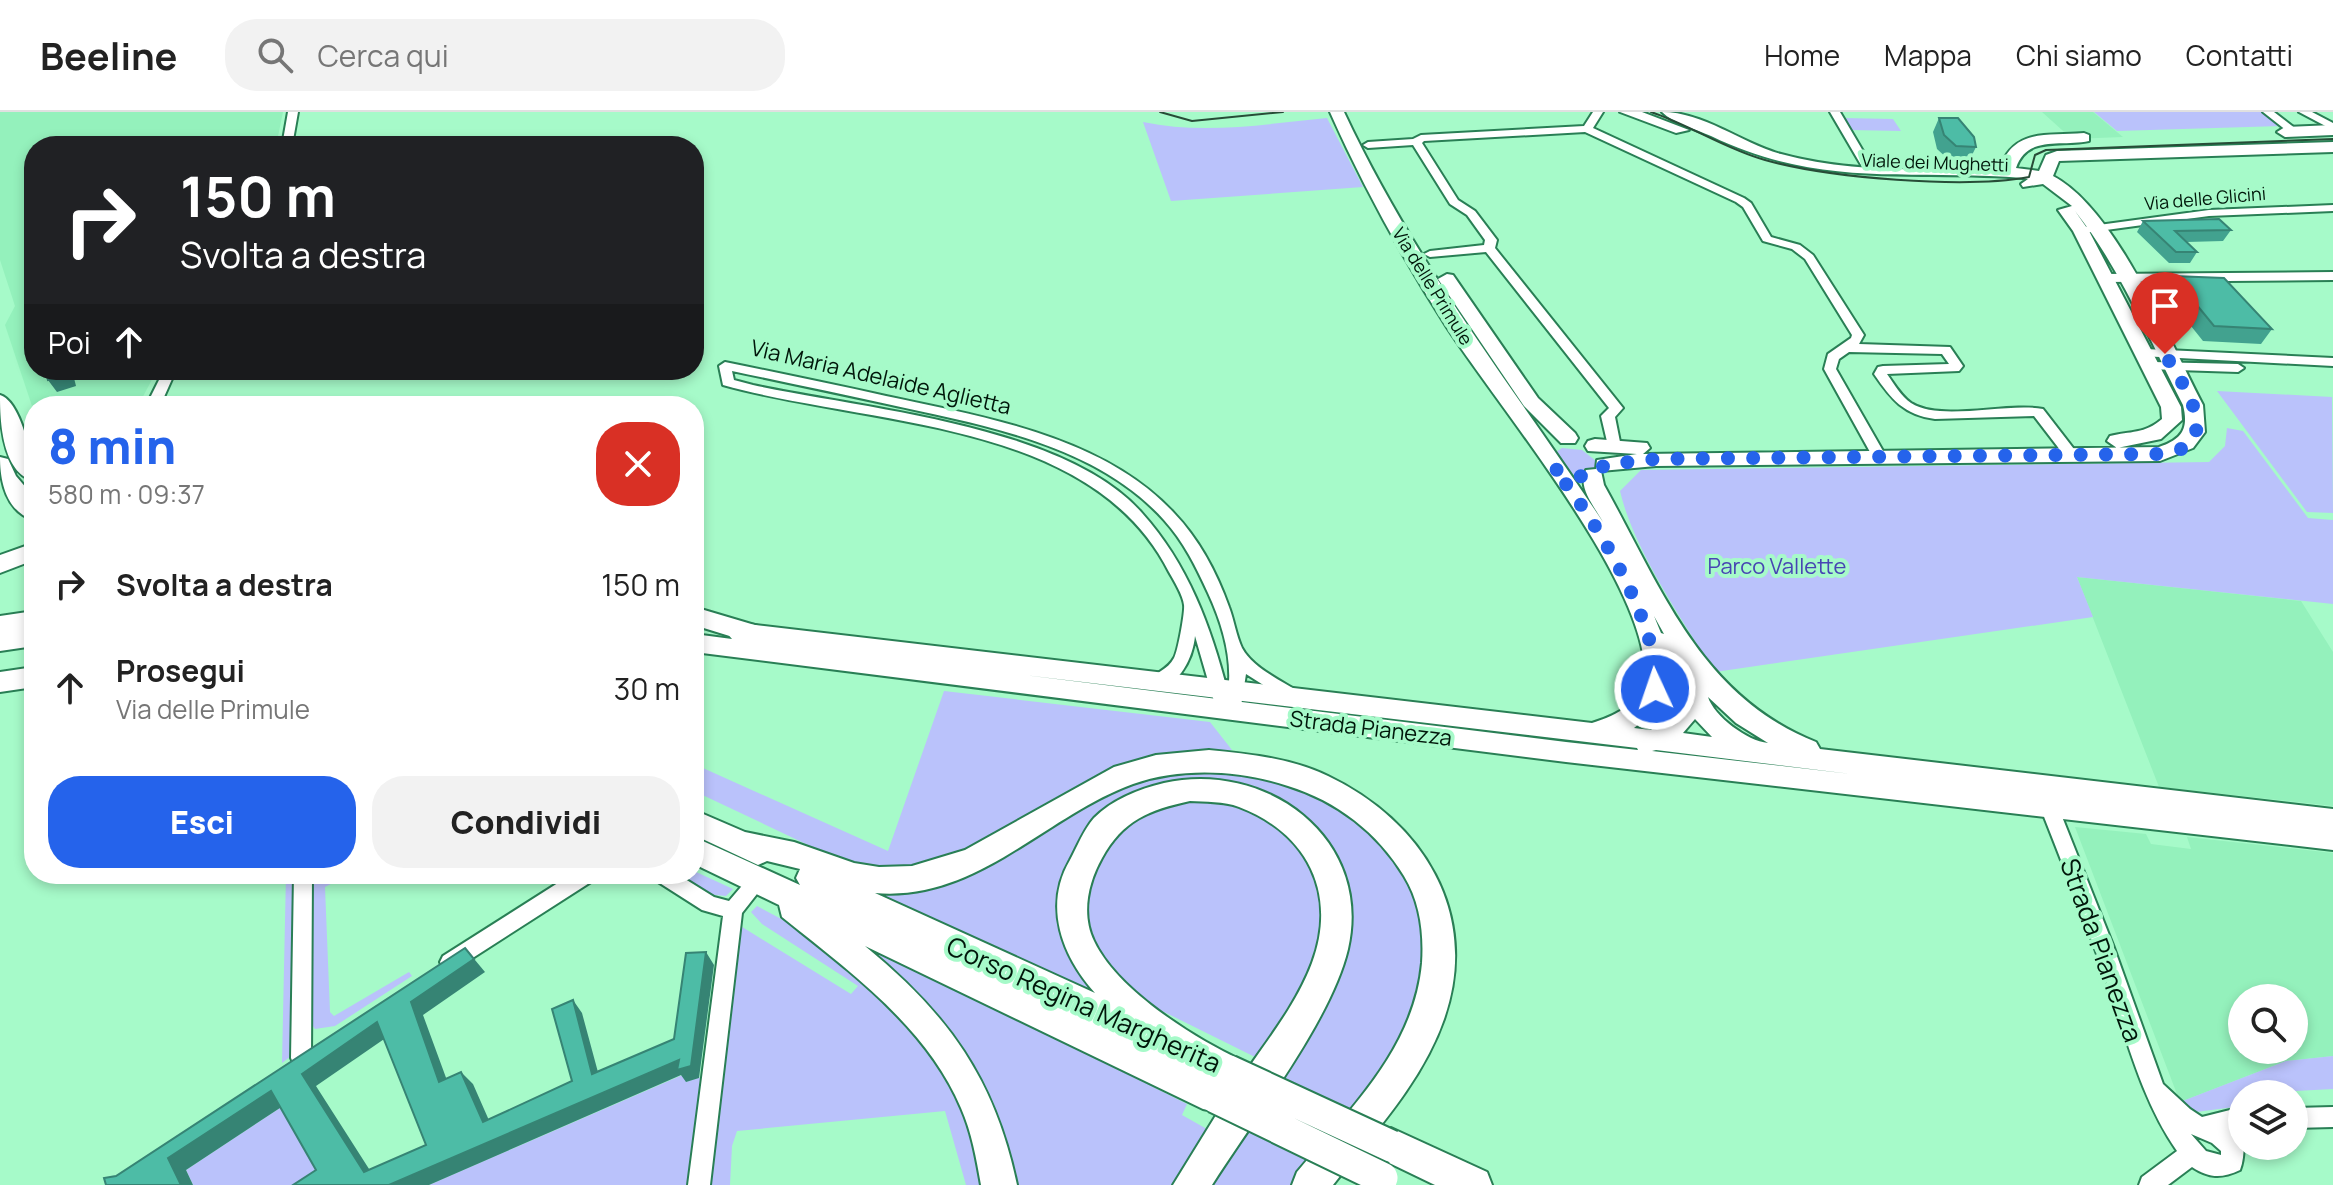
<!DOCTYPE html>
<html lang="it">
<head>
<meta charset="utf-8">
<style>
  body { margin:0; font-family:Manrope,sans-serif; background:#f2f2f2; color:#222; height:100vh; display:flex; flex-direction:column; font-size:30px; white-space:nowrap }
  * { box-sizing:border-box; margin:0 }
  p { font-size:26px; color:#767676 }
  .icon { flex:none; width:44px; height:44px; fill:none; stroke:currentColor; stroke-width:2; stroke-linecap:round; stroke-linejoin:round }
  .map { position:relative; flex:1; overflow:hidden }
  .sheet { position:absolute; left:24px; top:284px; width:680px; height:488px; display:flex; flex-direction:column; background:#fff; border-radius:32px; box-shadow:0 4px 12px #0003 }
  .sheet>* { flex:none }
  .hud { position:absolute; left:24px; top:24px; width:680px; height:244px; border-radius:32px; box-shadow:0 4px 12px #0003; background:#202124; color:#fff; overflow:hidden }
  .buttons { position:absolute; left:2228px; top:872px; display:grid; gap:16px }
  .buttons a { display:grid; place-items:center; width:80px; height:80px; border-radius:50%; background:#fff; box-shadow:0 4px 12px #0003; font-size:40px }
  .pin { position:absolute; display:grid; place-items:center; width:68px; height:68px; color:#fff; margin:-82px -34px; border-radius:50% 50% 50% 0; rotate:-45deg; box-shadow:0 0 8px #0007 }
  .pin .icon { rotate:45deg }
  .me { position:absolute; width:88px; margin:-44px; rotate:357deg; stroke-linejoin:round; filter:drop-shadow(0 0 6px #0008) }
  .turn { display:flex; align-items:center; gap:28px; height:168px; padding:0 24px; font-size:36px }
  .turn .icon { width:104px; height:104px; stroke-width:2.5 }
  .turn b { display:block; font-size:56px; line-height:68px }
  .then { display:flex; align-items:center; height:76px; padding:0 24px; background:#0003; gap:16px; font-size:30px }
  .round { display:grid; place-items:center; flex:none; width:84px; height:84px; border-radius:32px; background:#f2f2f2 }
  .head { display:flex; align-items:center; justify-content:space-between; height:136px; padding:0 24px }
  h1 { font-size:48px; font-weight:800; line-height:60px; color:#2563eb }
  .button { display:flex; gap:16px; margin-top:auto; padding:16px 24px }
  .button a { flex:1; height:92px; border-radius:32px; background:#2563eb; color:#fff; font-size:32px; font-weight:800; line-height:92px; text-align:center }
  .button a+a { background:#f2f2f2; color:#222 }
  ul { padding:0; list-style:none }
  li { display:flex; align-items:center; gap:24px; height:104px; padding:0 24px }
  li div { flex:1 }
  li b { display:block; font-size:30px }
  li em { font-style:normal }
  header { display:flex; align-items:center; gap:48px; box-sizing:border-box; height:112px; padding:0 40px; background:#fff; border-bottom:2px solid #e0e0e0 }
  header strong { font-size:38px }
  nav { display:flex; gap:44px; margin-inline-start:auto; font-size:28px }
  .search { width:560px; height:72px; background:#f2f2f2; display:flex; align-items:center; gap:20px; box-sizing:border-box; padding:0 28px; border-radius:32px; color:#767676; font-size:30px }
  .map>svg:first-child { display:block }
</style>
</head>
<body>
<header>
<strong>Beeline</strong>
<div class="search"><svg class="icon" aria-label="search" viewBox="0 0 24 24"><circle cx="10" cy="10" r="6"/><path d="M15 15l6 6"/></svg>Cerca qui</div>
<nav><a>Home</a><a>Mappa</a><a>Chi siamo</a><a>Contatti</a></nav>
</header>
<div class="map">
<svg width="2333" height="1073" viewBox="0 0 2333 1073">
  <rect width="100%" height="100%" fill="#a6fac9"/>
  <path fill="#94f1bc" fill-rule="evenodd" d="M0,0h283l-7,34h-242v224h123l-19,36h-106l-27,-81 10,-19 -15,-46z
    M2042,0h51l30,25 -51,2z
    M2077,465l224,24 32,51v154l-174,-19z
    M2075,715l71,7 5,10 40,5 -4,-12 146,16v203l-47,5 -106,41zM2242,886h52v52h-52z"/>
  <path fill="#bac2fb" d="M2094,0h167l20,14 -164,5z
    M1327,6l36,69 -192,14 -28,-79c61,13 122,2 184,-4z
    M1843,6l50,1 8,12 -51,-1z
    M2217,279l115,6 1,116 -26,-1z
    M2227,316l16,3 65,87 25,2v84l-256,-27 16,40 -378,55c-32,-50 -82,-124 -95,-181l21,-21 568,-8 16,-16z
    M1562,336l20,2 14,11 -1,8 -16,7 -15,-4 -11,-18z
    M944,579l266,31 22,28 -77,6 -38,11 -50,24 -105,64 -55,15 -48,-1 -165,-78v-27l194,87z
    M1200,655l113,20 85,66 33,90 -29,107 -103,135h-94l139,-244 -46,-126 -132,-29 -100,98 47,119 -247,-115 15,1 233,-104z
    M1208,684l65,20 48,58 4,64 -23,53 -43,68 -119,-59 -38,-34 -20,-51 12,-58 35,-42z
    M694,759l39,18 -7,7 -20,-2 -30,-20z
    M286,762h12l-3,179 -13,10z
    M310,762h40l-25,13 5,125 4,4 75,-44 3,4 -77,50 -20,3 -5,-7z
    M757,794l45,24 84,68 79,98 23,89h-22l-21,-74 -208,20 -5,15 -2,39h-23l32,-260 112,69 7,-8 -96,-62 -11,-12z
    M860,833h11l316,159 -5,11 32,18 -37,52h-164c-5,-105 -80,-175 -153,-240z
    M2333,944v33l-91,5v12l-46,6 -16,-10 106,-41z
    M687,961l-1,9 18,-6 -13,109h-262z
    M286,992l39,81h-132l-7,-15z"/>
  <g fill="none" stroke-linecap="round" stroke-linejoin="round">
    <g stroke="#297f55" stroke-width="4">
      <path id="street" d="M288,0h10l-6,34h-10z
        M1593,0h10l-10,16 151,70 7,5 20,34 29,8 13,10 51,80 -5,9 91,3 13,19 -4,5 -72,3c7,10 14,22 24,29 29,19 97,-1 132,6l34,44 2,3 -2,3h-10l-33,-43 -99,3c-31,-4 -44,-20 -61,-45l4,-7 5,-1 66,-2 -7,-10 -93,-2 -10,7 -3,10 51,89 -7,4 -5,-1 -51,-92 4,-15 23,-16 1,-3 -47,-76 -13,-10 -29,-8 -20,-34 -7,-5 -151,-70 -161,9 -2,2 36,57 17,11 22,29 -2,8 128,160 -8,9 6,30 -2,3h-10l-8,-34 8,-8 -123,-156 -56,5 -6,-3 6,-3 54,-6 1,-5 -18,-25 -17,-11 -37,-59 -45,3 -5,-3 5,-3 45,-3 8,-4 163,-9z
        M1830,0h10l33,56 -1,2h-8z
        M2263,0h11l26,20 -9,2z
        M2299,0h13l21,11v7z
        M2333,93v6l-124,5 -125,17 -6,-3 6,-3 125,-17z
        M2333,160v8l-228,2 -6,-4 6,-4z
        M2145,237l188,9v8l-192,-10v-6z
        M725,250c54,11 107,22 161,34 98,21 217,40 288,117 25,26 43,60 55,94 5,13 7,28 13,41 10,19 38,32 57,44l2,4 -2,4h-12l-41,-26 -5,32h-10l-1,9h-12l-23,-79c-2,22 -18,57 -45,50l-2,-4c7,-10 20,-12 26,-24 4,-7 11,-46 10,-53 -1,-10 -10,-24 -15,-33 -78,-154 -301,-146 -446,-187l-4,-19zM732,259c52,11 104,22 155,33 95,21 209,40 277,116 20,22 32,47 44,73 14,30 25,66 20,100 -17,-66 -40,-129 -86,-180 -77,-88 -278,-104 -389,-128l-19,-5z
        M2152,250l86,2 6,4 -6,4 -91,-3 -1,-3z
        M164,258h12l-16,36h-14z
        M2046,680l6,2 3,5 58,146 50,139 27,25 12,8 40,-10c0,20 5,45 -2,63 -19,9 -31,8 -48,-3l-24,18h-29l3,-8 35,-26c-35,-50 -50,-112 -70,-169 -22,-62 -46,-122 -70,-183l3,-5zM2191,1022l21,9 9,8v4l-15,-4z
        M759,760l7,2 2,6 -26,33 -32,272h-22l35,-269 -21,-6 -47,-30 -2,-6h24l37,23 15,4 23,-27z
        M294,762h18l-1,184 -3,7 -7,3 -7,-3 -3,-7z
        M572,762h24l-2,6 -137,88 -7,3 -7,-3 -3,-6 3,-6z
        M2333,995v20l-39,1v-20z"/>
    </g>
    <g stroke="#297f55" stroke-width="4">
      <path id="secondary" d="M1330,0h14c71,152 167,272 259,410 -9,-16 -26,-35 -17,-52l10,-1 1,-9 40,-6 -49,-3 -3,-5 3,-5 7,-2 52,4 3,5 -7,6 516,-7c23,-8 30,-18 24,-42 -34,-66 -62,-136 -108,-194l14,20 92,176 1,13 -21,19 -44,9 -10,-7 3,-5c20,-5 35,-2 52,-17l-1,-12 -88,-176 -15,-21 14,-4 -29,-22 -20,3 -2,-3 7,-5 -5,-1c-115,-9 -202,11 -312,-42 -16,-7 -38,-13 -49,-24 42,0 79,31 119,42 69,19 149,16 219,14 14,-40 48,-32 84,-35l5,2v6c-28,6 -62,-6 -73,27l23,3 7,-16 11,-4 276,-9v10l-274,9 -6,15c64,34 116,165 150,229l2,27 -12,16 -33,13 -504,5 -55,5 3,14c57,102 96,211 212,257l4,7 513,60v41l-767,-88 -872,-110v-18l38,5 -6,-7 4,-6 8,-3 854,100c25,-8 53,-21 53,-51 -2,-94 -146,-264 -199,-346 -44,-69 -83,-140 -116,-214zM1654,504l10,18 -3,-1zM1024,563l613,73 1,2 -72,-8zM1668,569l12,21 -29,28 -17,-2 20,-16zM1708,585l28,26 32,20c-21,-2 -54,-27 -60,-46zM1695,607l17,18 -29,-4zM1656,638l195,24 -199,-23z
        M1620,0h22l47,18 -13,3z
        M2333,13v10l-48,2 -8,-5 8,-5z
        M1447,162l6,1 85,123 37,35 3,5 -3,5h-14l-37,-37 -86,-127z
        M34,516v18l-34,5v-18z"/>
    </g>
    <g stroke="#297f55" stroke-width="4">
      <path id="primary" d="M0,283c21,6 34,67 34,86 -32,-8 -34,-60 -34,-86z
        M0,345l8,2 8,17 18,21v23c-28,-8 -34,-39 -34,-63z
        M34,431v17l-34,13v-18z
        M694,495l64,19 4,7 -4,7 -9,2 -55,-17z
        M34,499v18l-34,5v-18z
        M34,555v20l-34,5v-20z
        M1209,638c40,4 82,8 119,26 94,45 153,137 116,243 -22,63 -70,114 -111,166h-41l5,-13c53,-63 117,-123 125,-209 2,-30 -2,-61 -18,-87 -26,-43 -67,-75 -116,-90 -49,-16 -106,-19 -155,-2 -88,32 -156,118 -258,109l220,100c-33,-37 -52,-87 -25,-133 7,-13 14,-31 24,-42 19,-19 45,-29 70,-35 102,-23 209,55 184,166 -17,72 -95,171 -136,236h-39l45,-73 -15,-3 -338,-163c83,68 130,133 152,239h-36c-5,-27 -9,-52 -20,-77 -34,-81 -113,-138 -179,-191l-3,-12 -85,-41v-27l106,48 -4,-7 4,-9 -33,-8 -9,4 -64,-30v-25l51,22 49,10 60,21 25,4 33,-1 53,-16 149,-83 42,-12zM1190,689c15,1 34,0 49,6 68,26 99,86 73,156 -15,40 -43,75 -67,110l-4,-13c-47,-22 -124,-70 -147,-119 -13,-27 -6,-58 8,-83 21,-38 47,-48 88,-57zM1238,972l-7,10 -3,-7z
        M1391,1016l96,44 5,13h-57l-56,-27 -6,-12 6,-12z"/>
    </g>
    <use href="#street" fill="#fff" fill-rule="evenodd"/>
    <use href="#secondary" fill="#fff" fill-rule="evenodd"/>
    <use href="#primary" fill="#fff" fill-rule="evenodd"/>
    <path stroke="#274c37" stroke-width="2" d="M1160,0l32,9 91,-9
      M1651,0c39,13 74,37 114,48 64,18 199,29 264,17l6,-22 11,-5 287,-11"/>
    <g stroke="#297f55" stroke-width="35" stroke-linecap="butt">
      <path id="primary-bridge" d="M1229,959l162,75
        M1215,985l167,81"/>
    </g>
    <use href="#primary-bridge" stroke="#fff" stroke-width="31"/>
  </g>
  <path fill="#42a28f" d="M1939,6l37,29 -7,14 -20,-1 -12,-11 -4,-17z
    M2143,109l88,9 -8,11 -36,1 10,10 -7,11h-21l-32,-31z
    M2173,164l99,53 -11,15 -58,-3 -40,-50z"/>
  <path fill="#368474" d="M66,258h6l4,16 -19,6 -9,-12z
    M465,836l20,24 -62,43 29,79 -13,-12 -28,-80z
    M706,840l8,13 -15,113 -13,4 -5,-7 -252,110h-40l290,-125z
    M573,888l9,13 20,74 -10,-13z
    M377,910l13,13 -74,51 62,97 -14,-11 -62,-98z
    M461,960l12,12 22,50 -12,-12z
    M271,979l15,13 -100,66 7,15h-12l-13,-27z"/>
  <path fill="#4dbca6" stroke="#368474" stroke-width="2" fill-rule="evenodd" d="M1939,6h19l16,19 2,10 -20,-1 -12,-11z
    M2219,107l12,11 -56,1 22,21h-21l-33,-31z
    M2173,164l51,2 48,51 -58,-3z
    M45,258h21l2,4 -20,6z
    M465,836l9,11 -63,43 28,80 22,-10 22,50 89,-41 -20,-72 21,-9 19,74 82,-35 12,-86 20,-1 -15,114 -14,4 2,-10 -290,125h-96l23,-15 -45,-79 -103,67 13,27h-75l-2,-7 12,-2zM377,910l49,123 -62,27 -62,-98z"/>
  <g fill="none" stroke-linecap="round" stroke-linejoin="round">
    <path stroke="#2563eb" stroke-width="14" stroke-dasharray="0 25.2" d="M1655,577c8,-60 -63,-176 -102,-221 17,9 40,14 51,-3l52,-6 504,-5c8,-2 19,-3 25,-7 31,-21 -8,-71 -20,-93"/>
  </g>
  <g text-anchor="middle" dominant-baseline="central" stroke-width="8" stroke-linejoin="round" paint-order="stroke">
    <g font-size="18" fill="#00170a" stroke="#a6fac9">
      <text transform="translate(1935 50) rotate(2)">Viale dei Mughetti</text>
      <text transform="translate(2205 86) rotate(-5)">Via delle Glicini</text>
      <text transform="translate(1433 174) rotate(58)">Via delle Primule</text>
    </g>
    <g font-size="22" fill="#00170a" stroke="#a6fac9">
      <text transform="translate(881 265) rotate(13)">Via Maria Adelaide Aglietta</text>
      <text transform="translate(1371 616) rotate(7)">Strada Pianezza</text>
    </g>
    <g font-size="22" fill="#4745b3" stroke="#a6fac9">
      <text x="1777" y="454">Parco Vallette</text>
    </g>
    <g font-size="26" fill="#00170a" stroke="#a6fac9">
      <text transform="translate(2102 838) rotate(70)">Strada Pianezza</text>
      <text transform="translate(1084 892) rotate(24)">Corso Regina Margherita</text>
    </g>
  </g>
</svg>
<div class="buttons">
<a><svg class="icon" aria-label="search" viewBox="0 0 24 24"><circle cx="10" cy="10" r="6"/><path d="M15 15l6 6"/></svg></a>
<a><svg class="icon" aria-label="layers" viewBox="0 0 24 24"><path d="M12 4l9 5-9 5-9-5zM3 14l9 5 9-5"/></svg></a>
</div>
<div class="pin" style="left:2165px;top:242px;background:#d93025"><svg class="icon" aria-label="arrive" viewBox="0 0 24 24"><path d="M6 21V4h12l-3 4 3 4H6"/></svg></div>
<svg class="me" style="left:1655px;top:577px" viewBox="-20 -20 40 40"><circle r="17" fill="#2563eb" stroke="#fff" stroke-width="3"/><path d="M0-11L8 9 0 5-8 9z" fill="#fff"/></svg>
<div class="hud">
<div class="turn"><svg class="icon" aria-label="right" viewBox="0 0 24 24"><path d="M7 20v-9h11M14 6l5 5-5 5"/></svg><div><b>150 m</b>Svolta a destra</div></div>
<div class="then">Poi<svg class="icon" aria-label="ahead" viewBox="0 0 24 24"><path d="M12 20V5M6 11l6-6 6 6"/></svg></div>
</div>
<section class="sheet">
<div class="head"><div><h1>8 min</h1><p>580 m · 09:37</p></div><a class="round" style="background:#d93025;color:#fff"><svg class="icon" aria-label="close" viewBox="0 0 24 24"><path d="M6 6l12 12M18 6L6 18"/></svg></a></div>
<ul>
<li><svg class="icon" aria-label="right" viewBox="0 0 24 24"><path d="M7 20v-9h11M14 6l5 5-5 5"/></svg><div><b>Svolta a destra</b></div><em>150 m</em></li>
<li><svg class="icon" aria-label="ahead" viewBox="0 0 24 24"><path d="M12 20V5M6 11l6-6 6 6"/></svg><div><b>Prosegui</b><p>Via delle Primule</p></div><em>30 m</em></li>
</ul>
<div class="button"><a>Esci</a><a>Condividi</a></div>
</section>
</div>
</body>
</html>
